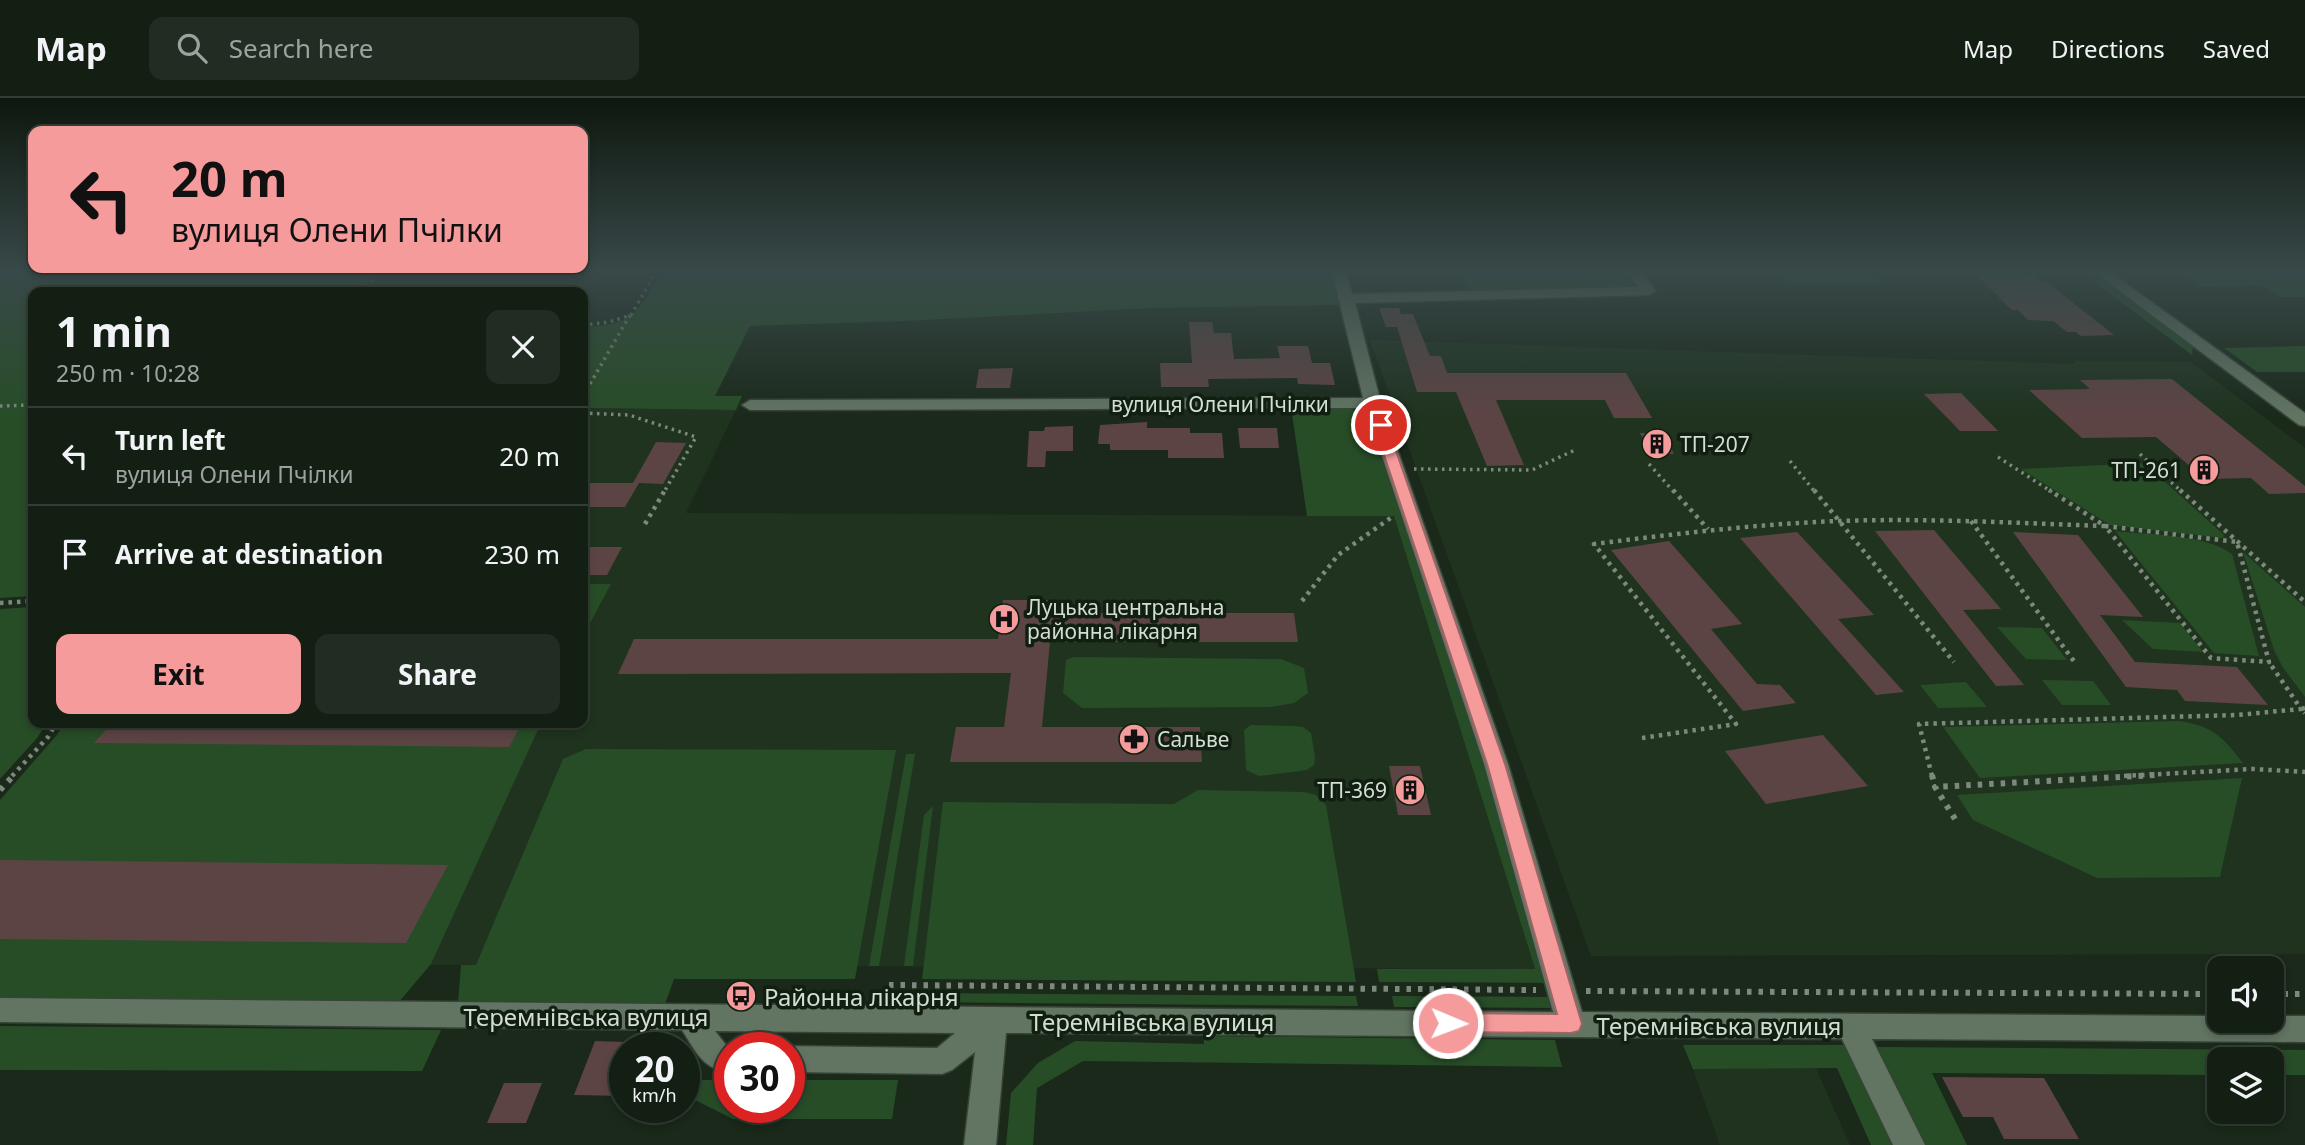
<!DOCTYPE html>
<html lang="en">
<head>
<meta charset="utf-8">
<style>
  body { margin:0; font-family:"Noto Sans",sans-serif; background:#212c22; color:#f1f3f6; height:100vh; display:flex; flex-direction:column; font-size:26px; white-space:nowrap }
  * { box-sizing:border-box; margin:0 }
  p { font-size:23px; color:#9da2a0 }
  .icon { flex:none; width:38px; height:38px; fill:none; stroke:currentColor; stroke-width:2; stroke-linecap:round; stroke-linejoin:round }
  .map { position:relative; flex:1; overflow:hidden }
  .side { position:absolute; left:28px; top:189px; width:560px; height:441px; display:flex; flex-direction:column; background:#141f14; border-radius:14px; box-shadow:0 4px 10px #0003,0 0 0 2px #333d34 }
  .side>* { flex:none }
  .hud { position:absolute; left:28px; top:28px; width:560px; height:147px; border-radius:14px; box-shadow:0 4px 10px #0003,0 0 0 2px #333d34; background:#f59b9c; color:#111; overflow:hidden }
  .buttons { position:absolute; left:2207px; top:858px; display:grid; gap:14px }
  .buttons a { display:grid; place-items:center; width:77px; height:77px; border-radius:14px; background:#141f14; box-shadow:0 4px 10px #0003,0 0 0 2px #333d34; font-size:35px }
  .speed { position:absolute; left:609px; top:934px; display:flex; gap:14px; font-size:35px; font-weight:700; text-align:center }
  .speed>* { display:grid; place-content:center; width:91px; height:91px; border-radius:50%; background:#141f14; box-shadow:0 4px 10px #0003,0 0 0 2px #333d34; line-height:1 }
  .speed small { font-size:18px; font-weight:400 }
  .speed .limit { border:10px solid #d22; background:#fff; color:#111 }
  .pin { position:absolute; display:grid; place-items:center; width:60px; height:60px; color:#fff; margin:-30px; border:4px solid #fff; border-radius:50%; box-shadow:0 2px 7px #0007 }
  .me { position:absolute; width:77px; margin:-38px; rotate:91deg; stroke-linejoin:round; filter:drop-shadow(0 0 5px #0008) }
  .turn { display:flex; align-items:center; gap:24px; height:147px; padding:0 28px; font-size:32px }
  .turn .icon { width:91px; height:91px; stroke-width:2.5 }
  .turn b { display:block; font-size:49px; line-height:60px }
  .round { display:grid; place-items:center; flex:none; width:74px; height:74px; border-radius:14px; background:#212c22 }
  .overview { display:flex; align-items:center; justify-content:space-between; height:119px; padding:0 28px }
  h1 { font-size:42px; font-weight:700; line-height:52px }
  .button { display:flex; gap:14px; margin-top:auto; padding:14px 28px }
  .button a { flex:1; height:80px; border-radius:14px; background:#f59b9c; color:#111; font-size:28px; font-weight:700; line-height:80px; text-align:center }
  .button a+a { background:#212c22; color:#f1f3f6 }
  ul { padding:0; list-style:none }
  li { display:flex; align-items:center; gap:21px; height:98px; padding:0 28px; border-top:2px solid #333d34 }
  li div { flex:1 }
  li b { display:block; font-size:26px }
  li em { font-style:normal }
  header { display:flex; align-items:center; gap:42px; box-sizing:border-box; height:98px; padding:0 35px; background:#141f14; border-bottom:2px solid #333d34 }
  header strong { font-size:33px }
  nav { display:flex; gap:38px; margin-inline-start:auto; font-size:24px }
  .search { width:490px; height:63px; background:#212c22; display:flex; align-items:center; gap:18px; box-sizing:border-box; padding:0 24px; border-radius:14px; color:#9da2a0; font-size:26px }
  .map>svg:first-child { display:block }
</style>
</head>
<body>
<header>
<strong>Map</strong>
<div class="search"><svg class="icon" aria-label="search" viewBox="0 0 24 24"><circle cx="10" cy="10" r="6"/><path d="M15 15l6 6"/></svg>Search here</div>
<nav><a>Map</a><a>Directions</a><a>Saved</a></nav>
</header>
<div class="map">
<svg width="2305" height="1047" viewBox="0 0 2305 1047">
  <rect width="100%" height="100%" fill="#1a291a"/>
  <path fill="#1f331f" d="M1370,242l705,24 -2,-3 118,1 114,86v506l-714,2z
    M583,310l153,2 -50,103 708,3 141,453 -1535,-6 88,-240h495z
    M1816,970l34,77h-130l-27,-76z"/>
  <path fill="#274d27" d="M0,174h375l-19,20h-323v304l-33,2z
    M662,174h670l10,33 -193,3 -242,13 -157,5 -35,70h27l-6,14 -153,-2v-81c51,-2 55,-15 79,-55z
    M1461,174h167l11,15 -169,5z
    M1777,174h96l12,12h-96z
    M2080,174h11l102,75 -1,8z
    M2178,174h127v25h-24l-20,-12 -60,2z
    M2305,248v26h-48l-33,-24z
    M1291,309c21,0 60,-7 74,11 9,10 14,27 20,40l102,306 63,219 -171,-1 -2,-13h158l-141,-453h-87z
    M2144,365l80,72 -1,3 -113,-13 -89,-56z
    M2115,433c33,4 91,3 117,23l27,102 -45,-3z
    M2243,454l62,55v90l-23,-31 -8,-16z
    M583,486h28l-28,52z
    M33,509v116h14l-10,15 -37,41v-170z
    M2122,522l58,3 23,29 -50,-3z
    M1997,529l45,1 25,32 -41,-1z
    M1074,559l207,2 23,9 4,25 -14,10 -23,4 -189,1 -19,-15 3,-33z
    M2042,582l51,1 18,24h-49z
    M1966,584l21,25 -49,1 -18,-23z
    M2180,623c34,6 42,15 63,42l-263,15 -37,-51z
    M65,625h476l-110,241 -33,39 -398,-4v-199l56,-64z
    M1251,627l42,1 10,1 8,6 4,24 -1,8 -7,5 -48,6 -13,-6 -2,-40z
    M586,651l310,1 -41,229h-181l-9,25 -207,-1 3,-38h15l87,-206z
    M906,656h9l-36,212h-10z
    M2242,680l-22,99 -123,1 -124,-58 -16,-25z
    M1198,692l106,2 12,3 10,10 30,177 -434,-3 21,-177 231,2z
    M933,708l-20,160h-9l20,-151z
    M921,895l435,3 2,10 -439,-4z
    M1392,898l156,1 3,11 -157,-1z
    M0,928l441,4 -19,41 -422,-1z
    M1204,938l351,4 7,27 -479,-6 -46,27 -4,57h-27l5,-52 27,-30 37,-22 129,3z
    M1683,947h162l47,100h-21l-34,-77 -144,1z
    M1875,949l430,3v25h-33v-16h-53v16l-287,-2 35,72h-44z
    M699,982h31v28h59v-28h109l-6,39h-159l-40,-20z"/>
  <path fill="#5d4444" d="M1973,174h56l14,11h5l66,52 -33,1 -5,-4h-9l-14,-11 -25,-1 -10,-10h-6z
    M1379,210h20l2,6h12l17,42h11l6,17h179l26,45h-38l-9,-18h-109l28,65 -37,1 -31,-74h-39l-20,-65h-11z
    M1189,224h23l2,11h17l3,26 46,-1 -3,-12h31l4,17h18l5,22 -37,-1 -1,-6 -89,1 1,8h-48l-1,-24h32z
    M1013,270l-3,20h-34l3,-19z
    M2172,281l133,107v7l-36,1 -18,-16 -46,1 -49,-42 -74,1 -53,-48 61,-1 -10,-9z
    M1961,295l37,38h-38l-36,-37z
    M1147,324v6h43v5h32l2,25h-56v-8h-58v-6h-12l2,-19z
    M1073,328v25h-27l-1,16h-18l2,-36h15l1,-4z
    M1238,330h39l2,20h-39z
    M1640,335h23l11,21h-23z
    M656,344l30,1 -23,41 -24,-1 -14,24h-42v-24h50z
    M1934,432l67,79 -38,1 61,75 -28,1 -121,-155z
    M1797,434l77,83 -36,4 66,73 -28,3 -136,-157z
    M2013,434l65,3 65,82 -43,-2 35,47 102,5 31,38 -83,-4 -8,-11 -51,-3z
    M1669,443l73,83 -31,5 46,55 23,1 16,18 -53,8 -132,-161z
    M583,449h39l-15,28h-24z
    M1003,502h45l-1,13h247l4,29h-248l-8,85h158l2,35h-252l6,-35h48l7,-54 -393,1 16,-35h364z
    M112,625h410l-13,24 -415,-4z
    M1823,637l45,51 -102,18 -41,-53z
    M1389,668h31l11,49h-33z
    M0,762l448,5 -42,78 -406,-4z
    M595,943l30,1v54l-51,-1z
    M1942,979l102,1 35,61h-75l-11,-22h-30z
    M504,985h38l-16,40h-39z"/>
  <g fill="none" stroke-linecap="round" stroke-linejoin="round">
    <g stroke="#364336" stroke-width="3">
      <path id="minor" d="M1332,174h14l6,22 287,-7 -11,-15h14l14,19 -7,4 -294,8 26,100 127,361 74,248 637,4v4h53v-4h33v26l-433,-3 53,106h-32l-51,-106 -836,-6 -10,112h-32l11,-93 -23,18 -10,4 -153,-2v-24h-7l7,-2 148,2 18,-15 -240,-2 11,14 13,3h-9v23c-27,0 -35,-21 -48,-41l-682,-8v-24l1553,14 -69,-248 -118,-356 -616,2 -8,-5 8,-5 613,-2z
        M2094,174h16l195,141v13l-6,-1z"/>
    </g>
    <path stroke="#7d897d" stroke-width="3.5" stroke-dasharray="2.5 4.5" stroke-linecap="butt" d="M361,194l18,-20
      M583,227l26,-3 22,-7 25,-43
      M583,298l47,-81
      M0,308l33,-1
      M583,315l46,2 67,22 -32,55
      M2140,356l42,38
      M1998,359l54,35
      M1790,363l25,31
      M1649,366l25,28
      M1414,371l118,1 45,-21"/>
    <path stroke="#7d897d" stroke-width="4.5" stroke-dasharray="3.5 5" stroke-linecap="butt" d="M1673,392l35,39
      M1814,392l140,172
      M2180,392l125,112
      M1971,423l105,143
      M645,426l20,-34
      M2105,428l132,16 32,120 -58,-4z
      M1302,503l36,-46 54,-38
      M0,505l33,-2
      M2305,610l-4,1 4,4
      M1642,640l94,-14 -142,-180c81,-10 163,-20 244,-23 89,-3 178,2 267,5l-56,-36
      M12,678l36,-39 8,-14
      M1932,678l-13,-52 318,-9 64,-6 -32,-47
      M2124,678l129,-7 52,3"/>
    <path stroke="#7d897d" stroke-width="6" stroke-dasharray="4.5 7" stroke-linecap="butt" d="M1932,677l3,12
      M0,692l14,-15
      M1955,721l-20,-32 220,-12
      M889,887l647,5
      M1586,893l633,3
      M2272,896h33"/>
    <use href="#minor" fill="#627462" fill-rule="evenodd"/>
  </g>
  <linearGradient id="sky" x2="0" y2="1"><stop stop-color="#0e170e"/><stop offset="0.54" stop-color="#384949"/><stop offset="1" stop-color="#384949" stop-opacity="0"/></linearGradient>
  <rect width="2305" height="320" fill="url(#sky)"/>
  <path fill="#f59b9c" stroke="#9f6565" stroke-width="2" d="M1381,323l6,4 118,339 77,260 -3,7 -8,2 -123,-1 -8,-3 -3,-6 3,-7 8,-3 109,1 -70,-250 -113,-339z"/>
  <defs>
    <g id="building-disc" transform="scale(1.575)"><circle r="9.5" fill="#f59b9c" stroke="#111f11"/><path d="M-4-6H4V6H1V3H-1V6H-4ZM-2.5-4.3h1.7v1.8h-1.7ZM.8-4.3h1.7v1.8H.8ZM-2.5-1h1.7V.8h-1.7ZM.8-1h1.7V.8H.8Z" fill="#111"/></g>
    <g id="hospital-disc" transform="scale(1.575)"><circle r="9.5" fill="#f59b9c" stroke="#111f11"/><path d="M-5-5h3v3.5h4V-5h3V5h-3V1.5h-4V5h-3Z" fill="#111"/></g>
    <g id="pharmacy-disc" transform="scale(1.575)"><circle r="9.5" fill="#f59b9c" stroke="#111f11"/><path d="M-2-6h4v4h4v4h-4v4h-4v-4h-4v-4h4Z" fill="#111"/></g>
    <g id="bus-disc" transform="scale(1.575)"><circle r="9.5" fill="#f59b9c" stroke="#111f11"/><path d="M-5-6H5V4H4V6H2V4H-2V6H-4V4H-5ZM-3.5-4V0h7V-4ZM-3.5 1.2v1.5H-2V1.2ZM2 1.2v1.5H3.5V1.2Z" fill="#111"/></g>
  </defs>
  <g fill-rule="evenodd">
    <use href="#building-disc" x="1657" y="346"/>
    <use href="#building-disc" x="2204" y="372"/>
    <use href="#hospital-disc" x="1004" y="521"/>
    <use href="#pharmacy-disc" x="1134" y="641"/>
    <use href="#building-disc" x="1410" y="692"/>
    <use href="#bus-disc" x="741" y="898"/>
  </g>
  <g text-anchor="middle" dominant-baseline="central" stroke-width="7" stroke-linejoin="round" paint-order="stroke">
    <g font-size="21" fill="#d3ddd3" stroke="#111f11">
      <text x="1220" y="306">вулиця Олени Пчілки</text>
    </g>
    <g font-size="21" fill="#d3ddd3" stroke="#111f11" text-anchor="start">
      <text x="1680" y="346">ТП-207</text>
      <text x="2181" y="372" text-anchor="end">ТП-261</text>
      <text x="1027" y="509">Луцька центральна<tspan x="1027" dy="24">районна лікарня</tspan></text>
      <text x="1157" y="641">Сальве</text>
      <text x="1387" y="692" text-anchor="end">ТП-369</text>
    </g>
    <g font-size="24" fill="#d3ddd3" stroke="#111f11" text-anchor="start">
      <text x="764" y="898">Районна лікарня</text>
    </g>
    <g font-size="24" fill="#d3ddd3" stroke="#111f11">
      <text x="586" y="918">Теремнівська вулиця</text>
      <text x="1152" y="923">Теремнівська вулиця</text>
      <text x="1719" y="927">Теремнівська вулиця</text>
    </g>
  </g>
</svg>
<div class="buttons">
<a><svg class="icon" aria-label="sound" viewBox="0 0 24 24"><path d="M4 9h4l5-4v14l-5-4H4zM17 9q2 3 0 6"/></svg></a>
<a><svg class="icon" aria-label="layers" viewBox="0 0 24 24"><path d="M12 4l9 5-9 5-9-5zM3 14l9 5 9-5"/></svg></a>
</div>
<div class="speed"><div>20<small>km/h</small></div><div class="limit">30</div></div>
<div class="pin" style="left:1381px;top:327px;background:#d93025"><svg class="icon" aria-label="arrive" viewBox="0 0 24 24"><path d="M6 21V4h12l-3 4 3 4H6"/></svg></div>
<svg class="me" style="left:1448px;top:925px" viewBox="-20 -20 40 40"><circle r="17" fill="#f59b9c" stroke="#fff" stroke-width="3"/><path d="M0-11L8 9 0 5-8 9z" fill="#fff"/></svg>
<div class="hud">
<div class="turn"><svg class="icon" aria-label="left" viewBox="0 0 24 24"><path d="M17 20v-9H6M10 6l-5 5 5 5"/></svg><div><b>20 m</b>вулиця Олени Пчілки</div></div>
</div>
<section class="side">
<div class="overview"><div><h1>1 min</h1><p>250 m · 10:28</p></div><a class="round"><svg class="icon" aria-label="close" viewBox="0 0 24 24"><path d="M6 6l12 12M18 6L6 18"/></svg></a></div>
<ul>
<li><svg class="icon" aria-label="left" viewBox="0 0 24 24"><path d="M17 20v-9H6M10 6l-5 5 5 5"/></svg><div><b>Turn left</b><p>вулиця Олени Пчілки</p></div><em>20 m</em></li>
<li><svg class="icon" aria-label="arrive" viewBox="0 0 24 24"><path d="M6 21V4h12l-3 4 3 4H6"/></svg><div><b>Arrive at destination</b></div><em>230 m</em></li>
</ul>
<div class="button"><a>Exit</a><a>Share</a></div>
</section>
</div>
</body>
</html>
